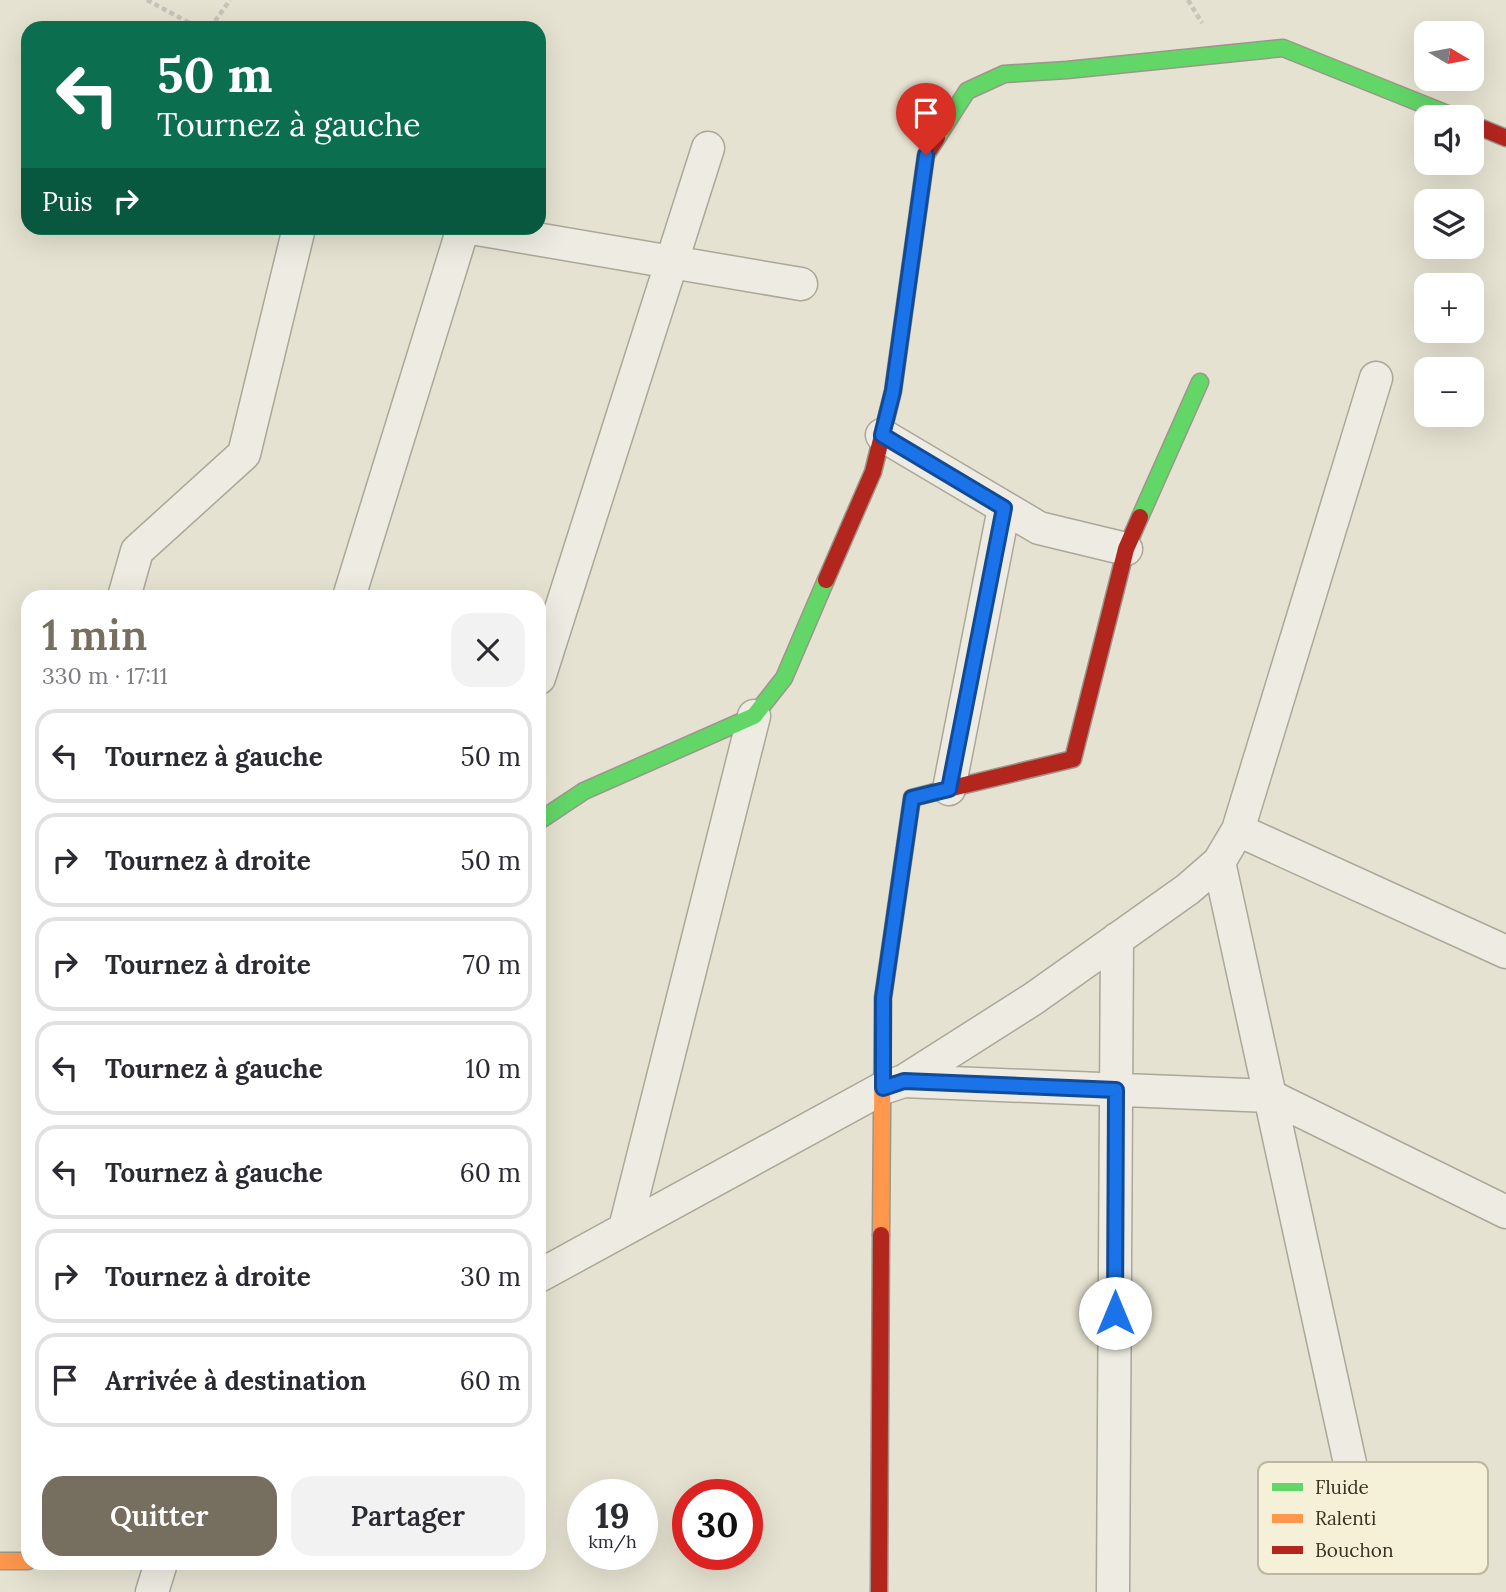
<!DOCTYPE html>
<html lang="fr">
<head>
<meta charset="utf-8">
<style>
  body { margin:0; font-family:Lora,serif; background:#f2f2f3; color:#2b2b33; height:100vh; display:flex; flex-direction:column; font-size:26px; white-space:nowrap }
  * { box-sizing:border-box; margin:0 }
  p { font-size:23px; color:#7c7c81 }
  .icon { flex:none; width:38px; height:38px; fill:none; stroke:currentColor; stroke-width:2; stroke-linecap:round; stroke-linejoin:round }
  .map { position:relative; flex:1; overflow:hidden }
  .details { position:absolute; left:21px; top:590px; width:525px; height:980px; display:flex; flex-direction:column; background:#fff; border-radius:21px; box-shadow:0 7px 28px #0002 }
  .details>* { flex:none }
  .top-card { position:absolute; left:21px; top:21px; width:525px; height:214px; border-radius:21px; box-shadow:0 7px 28px #0002; background:#0b6e4f; color:#fff; overflow:hidden }
  .needle { width:46px; rotate:100deg }
  .fabs { position:absolute; left:1414px; top:21px; display:grid; gap:14px }
  .fabs a { display:grid; place-items:center; width:70px; height:70px; border-radius:14px; background:#fff; box-shadow:0 7px 28px #0002; font-size:35px }
  .speed { position:absolute; left:567px; top:1479px; display:flex; gap:14px; font-size:35px; font-weight:700; text-align:center }
  .speed>* { display:grid; place-content:center; width:91px; height:91px; border-radius:50%; background:#fff; box-shadow:0 7px 28px #0002; line-height:1 }
  .speed small { font-size:18px; font-weight:400 }
  .speed .limit { border:10px solid #d22; background:#fff; color:#111 }
  .pin { position:absolute; display:grid; place-items:center; width:60px; height:60px; color:#fff; margin:-72px -30px; border-radius:50% 50% 50% 0; rotate:-45deg; box-shadow:0 0 7px #0007 }
  .pin .icon { rotate:45deg }
  .me { position:absolute; width:77px; margin:-38px; rotate:0deg; stroke-linejoin:round; filter:drop-shadow(0 0 5px #0008) }
  .turn { display:flex; align-items:center; gap:24px; height:147px; padding:0 21px; font-size:32px }
  .turn .icon { width:91px; height:91px; stroke-width:2.5 }
  .turn b { display:block; font-size:49px; line-height:60px }
  .then { display:flex; align-items:center; height:66px; padding:0 21px; background:#0003; gap:14px; font-size:26px }
  .round { display:grid; place-items:center; flex:none; width:74px; height:74px; border-radius:21px; background:#f2f2f3 }
  .head { display:flex; align-items:center; justify-content:space-between; height:119px; padding:0 21px }
  h1 { font-size:42px; font-weight:600; line-height:52px; color:#766f5f }
  .cta { display:flex; gap:14px; margin-top:auto; padding:14px 21px }
  .cta a { flex:1; height:80px; border-radius:21px; background:#766f5f; color:#fff; font-size:28px; font-weight:600; line-height:80px; text-align:center }
  .cta a+a { background:#f2f2f3; color:#2b2b33 }
  ul { padding:0; list-style:none }
  li { display:flex; align-items:center; gap:21px; height:94px; margin:0 14px 10px; padding:0 7px; border:4px solid #e1e1e2; border-radius:21px }
  li div { flex:1 }
  li b { display:block; font-size:26px }
  li em { font-style:normal }
  .map>svg:first-child { display:block }
</style>
</head>
<body>
<div class="map">
<svg width="1506" height="1592" viewBox="0 0 1506 1592">
  <rect width="100%" height="100%" fill="#e5e2d1"/>
  <g fill="none" stroke-linecap="round" stroke-linejoin="round">
    <g stroke="#aba799" stroke-width="35">
      <path id="street" d="M471,228l330,56
        M882,435l157,93 87,21
        M124,597l13,-46 107,-97 55,-226
        M349,597l114,-369
        M539,678l169,-530
        M949,789l55,-281
        M1238,830l268,122
        M1219,862l149,684
        M904,1081l366,15 236,116
        M625,1228l129,-512
        M539,1276l344,-188 21,-7 129,-82 155,-110 31,-27 19,-32 138,-452
        M152,1592l9,-29
        M1113,1592l4,-653"/>
    </g>
    <g stroke="#9a968a" stroke-width="19">
      <path id="fast" d="M937,138l30,-47 37,-17 63,-4 216,-22 172,69
        M1140,517l60,-135
        M539,821l45,-30 170,-75 30,-38 42,-98"/>
    </g>
    <g stroke="#9a968a" stroke-width="19">
      <path id="slow" d="M881,1235l2,-237 29,-200 23,-6
        M0,1561h28"/>
    </g>
    <g stroke="#9a968a" stroke-width="19">
      <path id="jam" d="M1472,124l34,14
        M826,580l47,-108 20,-81 33,-236 11,-17
        M935,792l138,-33 53,-210 14,-32
        M879,1592l2,-357"/>
    </g>
    <path stroke="#c6c3b9" stroke-width="4.5" stroke-dasharray="5 3.5" stroke-linecap="butt" d="M147,0l52,28
      M1188,0l14,23
      M210,28l20,-28"/>
    <use href="#street" stroke="#eeece2" stroke-width="32"/>
    <use href="#fast" stroke="#63d668" stroke-width="16"/>
    <use href="#slow" stroke="#ff974d" stroke-width="16"/>
    <use href="#jam" stroke="#b3261e" stroke-width="16"/>
  </g>
  <g fill="none" stroke-linecap="round" stroke-linejoin="round">
    <g stroke="#114b97" stroke-width="18">
      <path id="route" d="M926,155l-33,236 -11,44 122,73 -55,281 -37,9 -29,200v90l21,-7 212,9 -1,223"/>
    </g>
    <use href="#route" stroke="#1a73e8" stroke-width="12"/>
  </g>
  <rect x="1258" y="1462" width="230" height="112" rx="10" fill="#f5f1d8" stroke="#bdb7a1" stroke-width="2"/>
  <rect x="1272" y="1483" width="31" height="8" fill="#63d668"/>
  <rect x="1272" y="1514" width="31" height="9" fill="#ff974d"/>
  <rect x="1272" y="1546" width="31" height="8" fill="#b3261e"/>
  <g font-size="19" fill="#3a3121">
    <text x="1315" y="1494">Fluide</text>
    <text x="1315" y="1525">Ralenti</text>
    <text x="1315" y="1557">Bouchon</text>
  </g>
</svg>
<div class="fabs">
<a><svg class="needle" viewBox="-14 -14 28 28"><path d="M0-13l5 13h-10z" fill="#e53935"/><path d="M0 13l5-13h-10z" fill="#7c7c81"/></svg></a>
<a><svg class="icon" aria-label="sound" viewBox="0 0 24 24"><path d="M4 9h4l5-4v14l-5-4H4zM17 9q2 3 0 6"/></svg></a>
<a><svg class="icon" aria-label="layers" viewBox="0 0 24 24"><path d="M12 4l9 5-9 5-9-5zM3 14l9 5 9-5"/></svg></a>
<a>+</a>
<a>−</a>
</div>
<div class="speed"><div>19<small>km/h</small></div><div class="limit">30</div></div>
<div class="pin" style="left:926px;top:155px;background:#d93025"><svg class="icon" aria-label="arrive" viewBox="0 0 24 24"><path d="M6 21V4h12l-3 4 3 4H6"/></svg></div>
<svg class="me" style="left:1115px;top:1313px" viewBox="-20 -20 40 40"><circle r="19" fill="#fff"/><path d="M0-13L10 11 0 6-10 11z" fill="#1a73e8"/></svg>
<div class="top-card">
<div class="turn"><svg class="icon" aria-label="left" viewBox="0 0 24 24"><path d="M17 20v-9H6M10 6l-5 5 5 5"/></svg><div><b>50 m</b>Tournez à gauche</div></div>
<div class="then">Puis<svg class="icon" aria-label="right" viewBox="0 0 24 24"><path d="M7 20v-9h11M14 6l5 5-5 5"/></svg></div>
</div>
<section class="details">
<div class="head"><div><h1>1 min</h1><p>330 m · 17:11</p></div><a class="round"><svg class="icon" aria-label="close" viewBox="0 0 24 24"><path d="M6 6l12 12M18 6L6 18"/></svg></a></div>
<ul>
<li><svg class="icon" aria-label="left" viewBox="0 0 24 24"><path d="M17 20v-9H6M10 6l-5 5 5 5"/></svg><div><b>Tournez à gauche</b></div><em>50 m</em></li>
<li><svg class="icon" aria-label="right" viewBox="0 0 24 24"><path d="M7 20v-9h11M14 6l5 5-5 5"/></svg><div><b>Tournez à droite</b></div><em>50 m</em></li>
<li><svg class="icon" aria-label="right" viewBox="0 0 24 24"><path d="M7 20v-9h11M14 6l5 5-5 5"/></svg><div><b>Tournez à droite</b></div><em>70 m</em></li>
<li><svg class="icon" aria-label="left" viewBox="0 0 24 24"><path d="M17 20v-9H6M10 6l-5 5 5 5"/></svg><div><b>Tournez à gauche</b></div><em>10 m</em></li>
<li><svg class="icon" aria-label="left" viewBox="0 0 24 24"><path d="M17 20v-9H6M10 6l-5 5 5 5"/></svg><div><b>Tournez à gauche</b></div><em>60 m</em></li>
<li><svg class="icon" aria-label="right" viewBox="0 0 24 24"><path d="M7 20v-9h11M14 6l5 5-5 5"/></svg><div><b>Tournez à droite</b></div><em>30 m</em></li>
<li><svg class="icon" aria-label="arrive" viewBox="0 0 24 24"><path d="M6 21V4h12l-3 4 3 4H6"/></svg><div><b>Arrivée à destination</b></div><em>60 m</em></li>
</ul>
<div class="cta"><a>Quitter</a><a>Partager</a></div>
</section>
</div>
</body>
</html>
